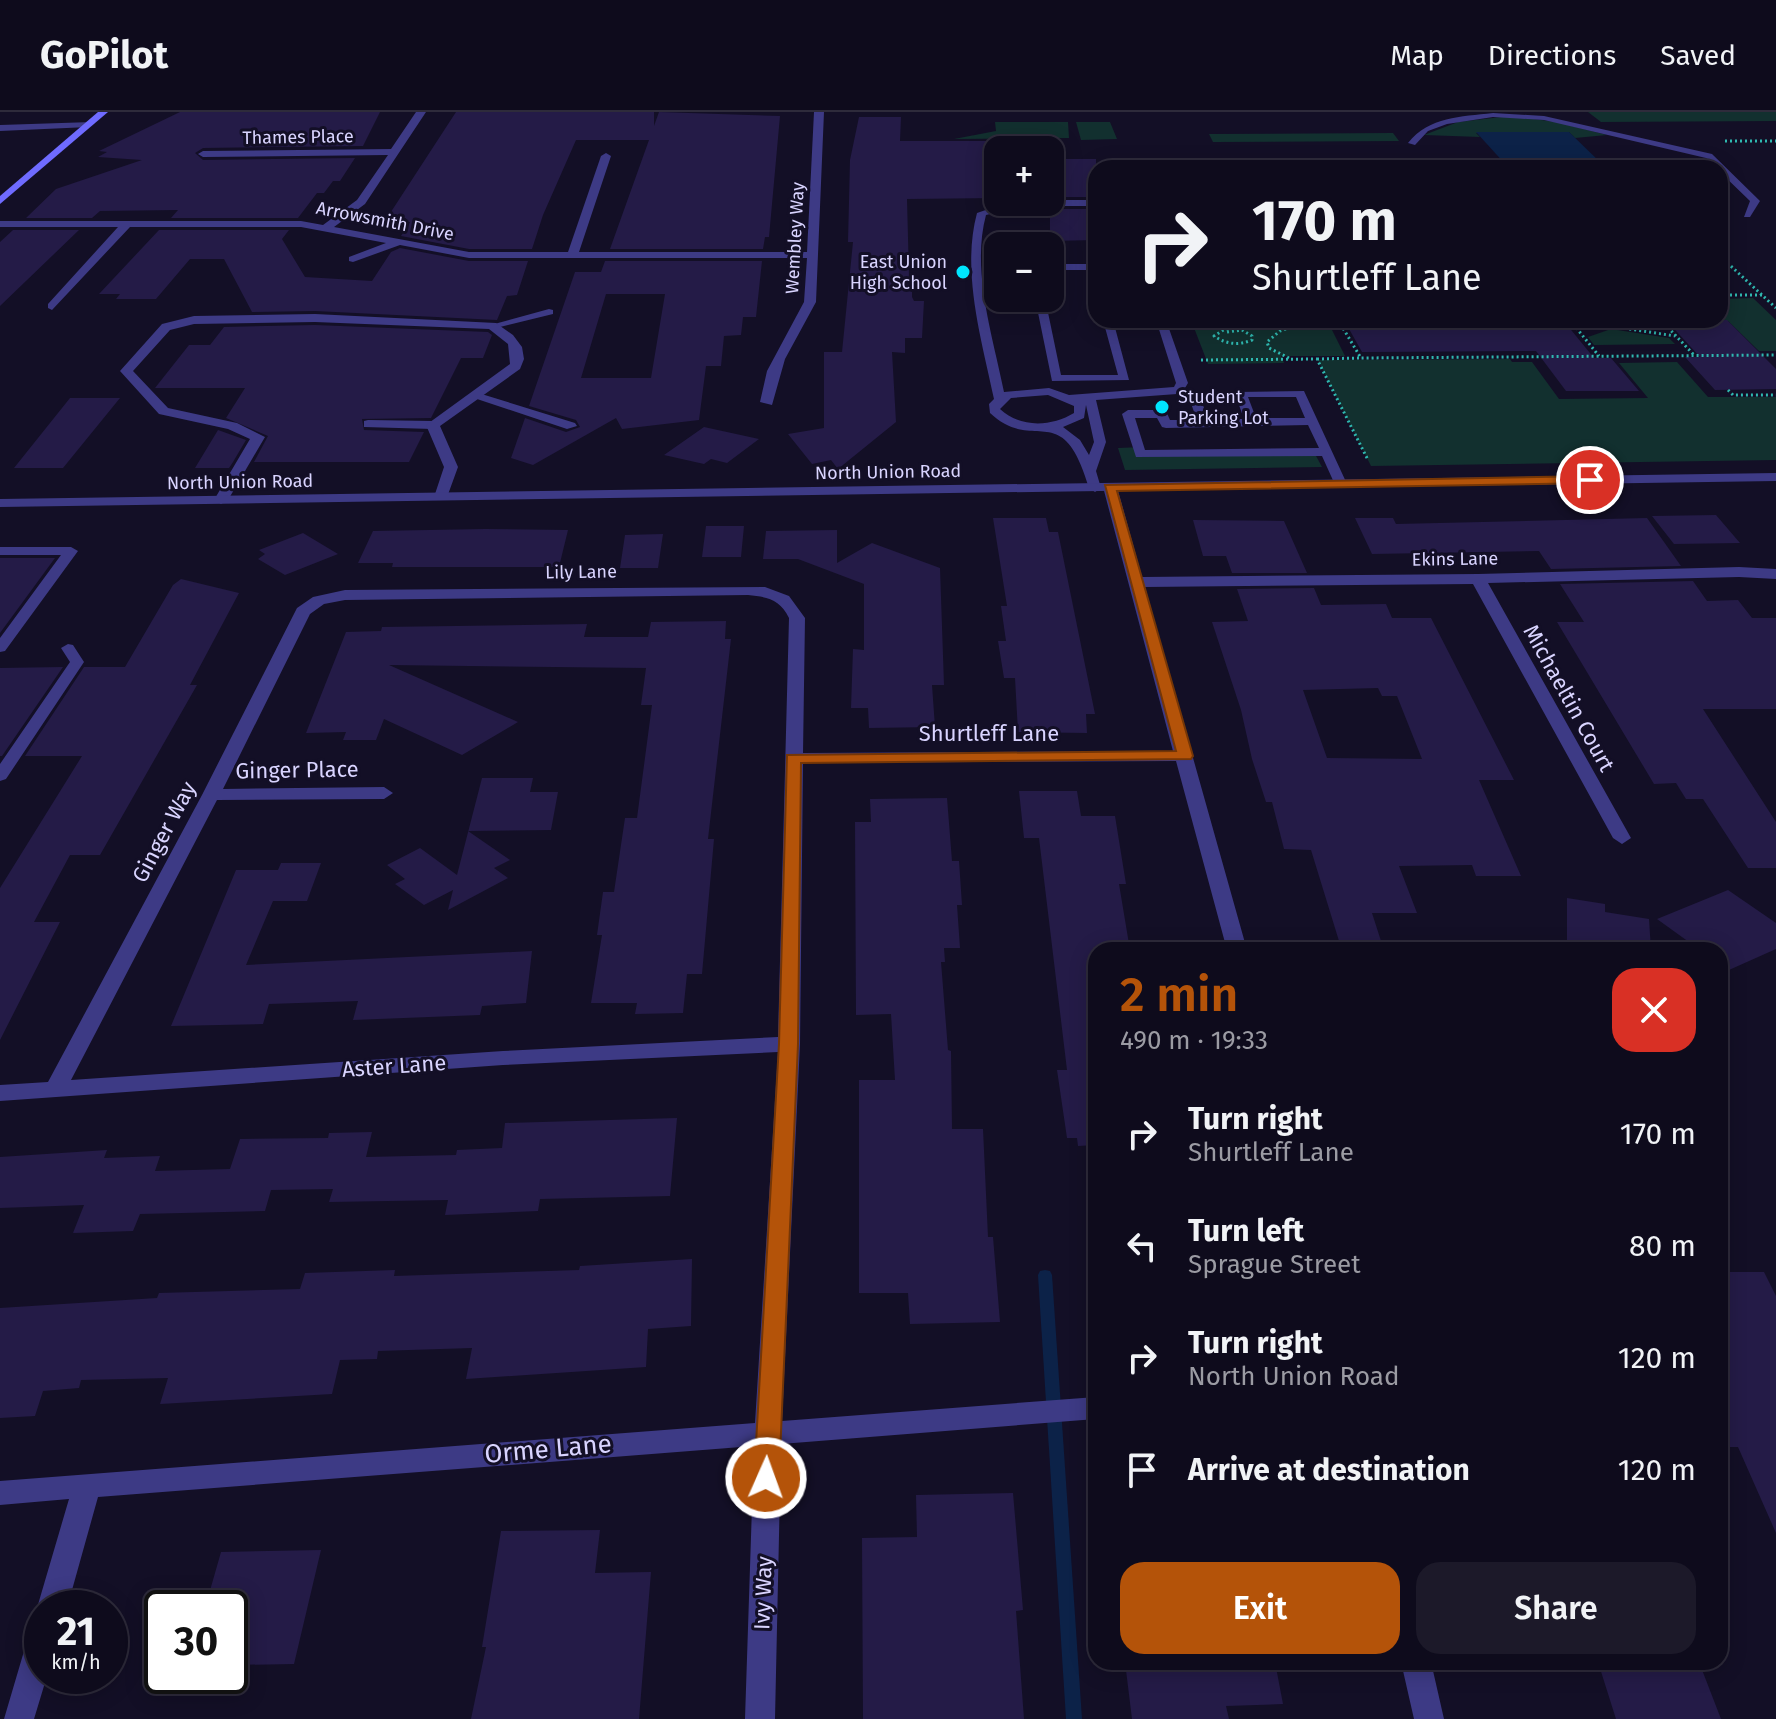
<!DOCTYPE html>
<html lang="en">
<head>
<meta charset="utf-8">
<style>
  body { margin:0; font-family:"Fira Sans",sans-serif; background:#1c1929; color:#f1f3f6; height:100vh; display:flex; flex-direction:column; font-size:30px; white-space:nowrap }
  * { box-sizing:border-box; margin:0 }
  p { font-size:26px; color:#9b9ba3 }
  .icon { flex:none; width:44px; height:44px; fill:none; stroke:currentColor; stroke-width:2; stroke-linecap:round; stroke-linejoin:round }
  .map { position:relative; flex:1; overflow:hidden }
  .panel { position:absolute; left:1088px; top:830px; width:640px; height:728px; display:flex; flex-direction:column; background:#0e0b1c; border-radius:24px; box-shadow:0 4px 20px #0003,0 0 0 2px #2e2b3b }
  .panel>* { flex:none }
  .banner { position:absolute; left:1088px; top:48px; width:640px; height:168px; border-radius:24px; box-shadow:0 4px 20px #0003,0 0 0 2px #2e2b3b; background:#0e0b1c; color:#f1f3f6; overflow:hidden }
  .fabs { position:absolute; left:984px; top:24px; display:grid; gap:16px }
  .fabs a { display:grid; place-items:center; width:80px; height:80px; border-radius:16px; background:#0e0b1c; box-shadow:0 4px 20px #0003,0 0 0 2px #2e2b3b; font-size:40px }
  .speed { position:absolute; left:24px; top:1478px; display:flex; gap:16px; font-size:40px; font-weight:700; text-align:center }
  .speed>* { display:grid; place-content:center; width:104px; height:104px; border-radius:50%; background:#0e0b1c; box-shadow:0 4px 20px #0003,0 0 0 2px #2e2b3b; line-height:1 }
  .speed small { font-size:20px; font-weight:400 }
  .speed .limit { border:4px solid #111; border-radius:12px; background:#fff; color:#111 }
  .pin { position:absolute; display:grid; place-items:center; width:68px; height:68px; color:#fff; margin:-34px; border:4px solid #fff; border-radius:50%; box-shadow:0 2px 8px #0007 }
  .me { position:absolute; width:88px; margin:-44px; rotate:2deg; stroke-linejoin:round; filter:drop-shadow(0 0 6px #0008) }
  .turn { display:flex; align-items:center; gap:28px; height:168px; padding:0 32px; font-size:36px }
  .turn .icon { width:104px; height:104px; stroke-width:2.5 }
  .turn b { display:block; font-size:56px; line-height:68px }
  .round { display:grid; place-items:center; flex:none; width:84px; height:84px; border-radius:24px; background:#1c1929 }
  .headline { display:flex; align-items:center; justify-content:space-between; height:136px; padding:0 32px }
  h1 { font-size:48px; font-weight:600; line-height:60px; color:#b45309 }
  .cta { display:flex; gap:16px; margin-top:auto; padding:16px 32px }
  .cta a { flex:1; height:92px; border-radius:24px; background:#b45309; color:#fff; font-size:32px; font-weight:600; line-height:92px; text-align:center }
  .cta a+a { background:#1c1929; color:#f1f3f6 }
  ul { padding:0; list-style:none }
  li { display:flex; align-items:center; gap:24px; height:112px; padding:0 32px }
  li div { flex:1 }
  li b { display:block; font-size:30px }
  li em { font-style:normal }
  header { display:flex; align-items:center; gap:48px; box-sizing:border-box; height:112px; padding:0 40px; background:#0e0b1c; border-bottom:2px solid #2e2b3b }
  header strong { font-size:38px }
  nav { display:flex; gap:44px; margin-inline-start:auto; font-size:28px }
  .map>svg:first-child { display:block }
</style>
</head>
<body>
<header>
<strong>GoPilot</strong>
<nav><a>Map</a><a>Directions</a><a>Saved</a></nav>
</header>
<div class="map">
<svg width="1776" height="1607" viewBox="0 0 1776 1607">
  <rect width="100%" height="100%" fill="#130f26"/>
  <path fill="#12302f" d="M1588,0h188v9l-175,1z
    M1510,4l46,6 51,13 -32,3 -6,-6 -93,1 4,4 -56,-2 34,-13z
    M995,10h73l1,16 -115,1 42,-8z
    M1076,10h34l7,17 -36,1z
    M1393,21l6,8 -186,1 -4,-8z
    M1753,186l23,22v31h-17l-31,-30h-14l6,-1v-21z
    M1191,208h136l18,36h-64l3,7 -76,1z
    M1611,217l58,9 6,6 -81,1 -6,-8z
    M1510,247l2,3h20l27,37 89,-1 -29,-35 58,-1 31,35h68v63l-405,6 -53,-106z
    M1143,335l4,9 168,-2 7,13 -197,3 -7,-22z"/>
  <path fill="#0c2248" d="M1476,20h93l33,32 -96,1z"/>
  <g fill="none" stroke-linecap="round" stroke-linejoin="round">
    <path fill="#0c2248" fill-rule="evenodd" d="M1045,1158l5,1 2,4 30,444h-16l-28,-444 2,-4z"/>
  </g>
  <path fill="#241b47" fill-rule="evenodd" d="M180,0h200l-17,34 -160,2 -8,5 8,7 152,-2 -15,23h-7l-9,12h-7l-19,25h-127l7,-8 -78,1 -8,7h-66l30,-29 86,-29 -44,-3 9,-5 -8,-1z
    M456,0h198v14l5,-14 121,4 -11,121h-4l-2,12h-153l39,-109h-73l-33,75 -11,34h-63l-68,-13 9,-14h-7l3,-4h-19z
    M859,5h42l-1,24h91l7,18v39l-91,1 2,77h3v21l2,4h10l-2,37h-17v15l-13,-1 4,70 -58,47 -7,-9 -19,4 -24,-30 36,-6v-76h18l11,-110h-5l2,-82z
    M1050,47h46v38h-46z
    M1050,97h46v31l-46,1z
    M13,118h66l-79,76v-64z
    M159,118h130l-7,9 23,38 67,4 19,-29 9,-4 69,13h59l-11,34 -10,1 -10,24 -182,-9 -63,1 -28,-53h-34l-34,40h-40l4,-5h-21z
    M605,149h157l-6,56h-13l-2,18 -17,1 -3,30h-15l-7,54 -77,9 -6,-11 -83,47 -22,-7 14,-40 41,14 14,-5 -4,-7 -47,-14 46,-134h26zM606,182h59l-14,84h-70z
    M1344,208h219l31,38h17l28,33h-73l-30,-40 -174,1z
    M1666,208h61l49,49v20l-61,1 -30,-33h15z
    M315,213l173,7 4,3 -9,23h-22l-30,60 -69,1 2,11 60,2 -15,30h-155l14,-26 -42,-18 19,-30h-90l34,-43h21l14,-18z
    M70,286h50l-57,70h-49z
    M704,315l55,12 -32,24 -16,-4 -7,5 -40,-9z
    M218,318l28,10 -13,22 -4,6h-34z
    M1716,403l24,28 -66,1 -22,-28z
    M993,406h53l3,14h9l37,182h-9l1,19 -69,-1 -3,-54h-11l-6,-37h8l-5,-35h6z
    M1355,406h38l3,6 251,-6 34,48 -130,3 -12,-18 -167,3z
    M1193,408l91,1 23,52h-75l-6,-17h-23z
    M706,414h38l-3,31h-39z
    M485,417l83,1 -9,37h-167l1,-4h-35l15,-32z
    M837,418v33l35,-20 68,25 4,117h-12l3,42 -66,1 -1,-20h-17l2,-59 11,1v-66l-66,-25h-35l3,-28z
    M303,421l35,21 -53,21 -27,-16 7,-5 -6,-4z
    M663,422l-5,34h-38l5,-33z
    M0,446h55l-55,75z
    M181,467l58,14 -49,92h7l-97,170h-30l-36,67h26l-60,118v-152l82,-132h-57l59,-89h41l48,-82z
    M1693,469l14,20 31,-1 14,18h24v91h-73l73,113v46h-28l-45,-69h-17l-10,-16 -22,1 -97,-162h27l-24,-38z
    M1314,476l7,17 65,-1 6,14h39l83,162h-35l42,96h-45l-4,-11 -73,1 18,47h-45l9,28h-42l-28,-91 -27,-1 -12,-47h-6l-14,-43 -11,-49 -29,-88 36,-1 -11,-32zM1378,576l4,8h15l25,63 -95,-1 -24,-68z
    M726,509l-1,18h6l-23,200h6l-12,135h-15l-4,39 -48,1 2,-11h-46l11,-68h-5l6,-43h11l11,-74h12l15,-113h-11l5,-37 -257,-3 129,57 -56,33 -78,-36 -8,21h-33l3,-8 -40,1 40,-101 35,-1 1,-4 205,-3 -3,13h64l3,-15z
    M63,555l-61,89h-2v-88z
    M482,666h51l-3,14h28l-7,38 -83,1 42,29 -16,8 14,10 -60,32 5,-20 -29,15 -29,-21 10,-5 -18,-14 33,-17 37,27z
    M1019,679h58l4,25h34l11,68h-7l11,66h-34v195l-18,1 -1,-8h-10l-10,-68h10l-28,-232h-15z
    M947,686l5,63h7l3,44h-5l3,43h-16l1,14h-4l7,88 3,1 1,78h31l5,108h5l7,85 -90,2 -2,-31h-49v-213h36l-4,-66 -35,1 -1,-193h16l-1,-23z
    M281,751h40l-14,38h-34l-27,64 286,-14 -6,52 -44,3 -2,9 -127,5 5,-19 -89,3 -6,20 -92,2 65,-156h42z
    M1728,778l48,33v26l-56,25v-24h-20l-43,-31z
    M1567,786l38,6v8l44,7 2,31h-84z
    M677,1006l-7,78 -130,3 -2,12 -93,4 3,-15 -119,2 4,-13 -62,1 -6,21 -125,3 -7,17 -60,2 11,-28 -84,3v-51l107,-7 -3,8 56,-2 -5,15 75,-2 10,-30 88,-1 1,-5 43,-1 -6,25 90,-2 1,-5 45,-2 3,-25z
    M692,1147l-1,67 -43,3 -2,38 -180,12 6,-31 -94,3 -1,8 -37,1 -8,34 -172,10 8,-26 -87,2 -2,8 -36,3 -8,25 -35,2v-110l157,-10 2,-5 141,-4 5,-16 90,-3 -1,6 185,-6 1,-4z
    M1720,1160h44l12,24v237l-38,-86h-11l-7,-16z
    M1013,1381l10,117 -7,1 8,108h-161l-1,-181 55,-1 -1,-42z
    M600,1418l-5,43 56,-1 -12,147h-168l15,-72h-4l19,-116z
    M321,1438l-27,114 -64,1v-57h-25l16,-56z
    M1125,1550h150l8,42 -57,2 3,13h-97z
    M1598,1550h101l22,57h-105z"/>
  <g fill="none" stroke-linecap="round" stroke-linejoin="round">
    <path stroke="#2fb8b0" stroke-width="3" stroke-dasharray="2 3" stroke-linecap="butt" d="M1725,29h51
      M1494,53l3,3
      M1720,144l56,52
      M1720,183h43
      M1253,208l2,6h33
      M1338,208l23,38 415,-3
      M1570,208l105,16
      M1570,208l29,36
      M1661,208l33,35
      M1227,220l15,-2 10,6v4c-14,6 -26,4 -38,-4l11,-7 30,-3
      M1289,246l-20,-10 -2,-6 13,-11 30,-11
      M1317,247l43,-1
      M1201,248l116,-1 51,101
      M1728,278l5,5h43"/>
    <path fill="#3d3a85" fill-rule="evenodd" d="M1493,1l51,3 168,38 48,47 -10,16h-6l6,-16 -30,-29v-4l-14,-10 -162,-38 -51,-3 -46,7 -19,7 -13,14 -7,-2c22,-27 52,-26 85,-30z
      M92,10l-3,5 -89,4v-6z
      M1062,33l3,5 -15,5v-5h-3z
      M1050,88h46v6h-73l-37,9c-15,56 7,121 18,177l45,-4 20,7 105,-8 2,-4 -20,-63h10l22,63 -3,5 13,6 11,25h35l-9,-25 2,-2 67,-1 43,93 -1,3h-10l-14,-31 -186,1 -14,-43 6,-4h34l4,1 4,9h27l-8,-22 -12,-4 -81,6 10,42 -10,29 5,17 -6,4 -6,-4c-27,-92 -54,-33 -99,-75l-1,-9 5,-5c-12,-58 -33,-127 -17,-186l32,-11h41zM1048,283l26,11v7c-23,14 -54,15 -74,-4l11,-11zM1248,285h48l9,21h-49zM1086,293l8,37 -5,13 -9,-15 -17,-13 21,-9zM1135,306h22l5,9 4,1 142,-3 11,23 -174,2z
      M1050,152h46v6h-46z
      M1035,186h10l16,77h57l-15,-55h10l16,60 -77,1z
      M549,197l4,1v4l-61,15 -5,-3z
      M475,280l100,31 2,3 -10,3 -96,-32 -2,-2z
      M368,308l65,1 6,4 -6,4 -69,-2v-6z
      M0,435h71l7,4 -73,100 -5,1v-14l61,-83h-61z
      M68,532l5,1 11,17 -78,117 -6,2v-17l70,-102 -9,-14z"/>
    <path fill="#3d3a85" fill-rule="evenodd" d="M416,0h10l-61,92 -31,23 135,25h99l33,-96 5,-3 5,3 -32,96h228l7,-140h10l-8,190 -31,57 -13,46 -12,-3 7,-31 37,-69 3,-44h-338l-69,-13 -47,17 -4,-1v-4l37,-14 -85,-16h-171l-78,83 -4,-2v-4l70,-77h-118v-6h301l22,4 34,-25 31,-45 -185,2 -5,-3 5,-3 188,-2z
      M315,202l181,9 17,12 9,12 2,12 -4,10 -80,57 18,41 -12,33 -12,-3 10,-30 -18,-42 84,-61 -2,-20 -19,-15 -174,-7 -121,2 -24,6 -37,41 35,37 69,15 28,14 -37,63 -7,4 -7,-4 36,-61 -22,-10 -69,-15 -39,-43 42,-47 32,-8z
      M1105,372l12,3 25,90 336,-3 261,-7 37,2v10l-37,-2 -251,6 143,255 -9,6 -9,-6 -140,-254 -328,3 102,363h-20l-51,-189 -373,2 -3,281 -18,377 314,-24v22l-315,25 -6,275h-30l9,-273 -656,51 -31,111h-25v9l-5,-9 32,-109 -69,6v-24l755,-58 23,-371 -275,13 -503,36v-16l48,-3 154,-287 95,-187 16,-11 32,-7 420,-3 24,9 16,22 -2,135 370,-2 -70,-264zM748,483c19,2 32,4 41,23l-11,419 -275,14 -432,29 146,-280 167,-1 9,-6 -9,-6 -161,2 87,-175 14,-10 21,-4z
      M42,1515v49h5l-13,43h-30l23,-78 4,-10z
      M1401,1550h30l13,57h-30z"/>
    <path fill="#3d3a85" fill-rule="evenodd" d="M1776,361v8l-1776,26v-8z"/>
    <path fill="#6f6bff" fill-rule="evenodd" d="M98,0h10l-108,92v-8z"/>
  </g>
  <path fill="#b45309" stroke="#753606" stroke-width="2" d="M1590,364l4,1v6l-477,8 76,265 -2,3 -390,4 -3,281 -19,434 -4,8 -9,3 -8,-3 -4,-8 25,-434 8,-289 389,-4 -71,-266z"/>
  <g fill="#00e5ff" stroke="#130f26" stroke-width="3">
    <circle cx="963" cy="160" r="8"/>
    <circle cx="1162" cy="295" r="8"/>
  </g>
  <g text-anchor="middle" dominant-baseline="central" stroke-width="6" stroke-linejoin="round" paint-order="stroke">
    <g font-size="18" fill="#d9d4ff" stroke="#130f26">
      <text transform="translate(298 25) rotate(-1)">Thames Place</text>
      <text transform="translate(385 109) rotate(11)">Arrowsmith Drive</text>
      <text transform="translate(795 126) rotate(-87)">Wembley Way</text>
      <text transform="translate(888 360) rotate(-1)">North Union Road</text>
      <text transform="translate(240 370) rotate(-1)">North Union Road</text>
      <text transform="translate(1455 447) rotate(-1)">Ekins Lane</text>
      <text transform="translate(581 460) rotate(-1)">Lily Lane</text>
    </g>
    <g font-size="18" fill="#d9d4ff" stroke="#130f26" text-anchor="end">
      <text x="947" y="150">East Union<tspan x="947" dy="21">High School</tspan></text>
      <text x="1178" y="285" text-anchor="start">Student<tspan x="1178" dy="21">Parking Lot</tspan></text>
    </g>
    <g font-size="22" fill="#d9d4ff" stroke="#130f26">
      <text transform="translate(1569 586) rotate(61)">Michaeltin Court</text>
      <text x="989" y="621">Shurtleff Lane</text>
      <text transform="translate(297 658) rotate(-1)">Ginger Place</text>
      <text transform="translate(164 720) rotate(-62)">Ginger Way</text>
      <text transform="translate(394 954) rotate(-4)">Aster Lane</text>
      <text transform="translate(763 1481) rotate(-88)">Ivy Way</text>
    </g>
    <g font-size="26" fill="#d9d4ff" stroke="#130f26">
      <text transform="translate(548 1337) rotate(-5)">Orme Lane</text>
    </g>
  </g>
</svg>
<div class="fabs">
<a>+</a>
<a>−</a>
</div>
<div class="speed"><div>21<small>km/h</small></div><div class="limit">30</div></div>
<div class="pin" style="left:1590px;top:368px;background:#d93025"><svg class="icon" aria-label="arrive" viewBox="0 0 24 24"><path d="M6 21V4h12l-3 4 3 4H6"/></svg></div>
<svg class="me" style="left:766px;top:1366px" viewBox="-20 -20 40 40"><circle r="17" fill="#b45309" stroke="#fff" stroke-width="3"/><path d="M0-11L8 9 0 5-8 9z" fill="#fff"/></svg>
<div class="banner">
<div class="turn"><svg class="icon" aria-label="right" viewBox="0 0 24 24"><path d="M7 20v-9h11M14 6l5 5-5 5"/></svg><div><b>170 m</b>Shurtleff Lane</div></div>
</div>
<section class="panel">
<div class="headline"><div><h1>2 min</h1><p>490 m · 19:33</p></div><a class="round" style="background:#d93025;color:#fff"><svg class="icon" aria-label="close" viewBox="0 0 24 24"><path d="M6 6l12 12M18 6L6 18"/></svg></a></div>
<ul>
<li><svg class="icon" aria-label="right" viewBox="0 0 24 24"><path d="M7 20v-9h11M14 6l5 5-5 5"/></svg><div><b>Turn right</b><p>Shurtleff Lane</p></div><em>170 m</em></li>
<li><svg class="icon" aria-label="left" viewBox="0 0 24 24"><path d="M17 20v-9H6M10 6l-5 5 5 5"/></svg><div><b>Turn left</b><p>Sprague Street</p></div><em>80 m</em></li>
<li><svg class="icon" aria-label="right" viewBox="0 0 24 24"><path d="M7 20v-9h11M14 6l5 5-5 5"/></svg><div><b>Turn right</b><p>North Union Road</p></div><em>120 m</em></li>
<li><svg class="icon" aria-label="arrive" viewBox="0 0 24 24"><path d="M6 21V4h12l-3 4 3 4H6"/></svg><div><b>Arrive at destination</b></div><em>120 m</em></li>
</ul>
<div class="cta"><a>Exit</a><a>Share</a></div>
</section>
</div>
</body>
</html>
